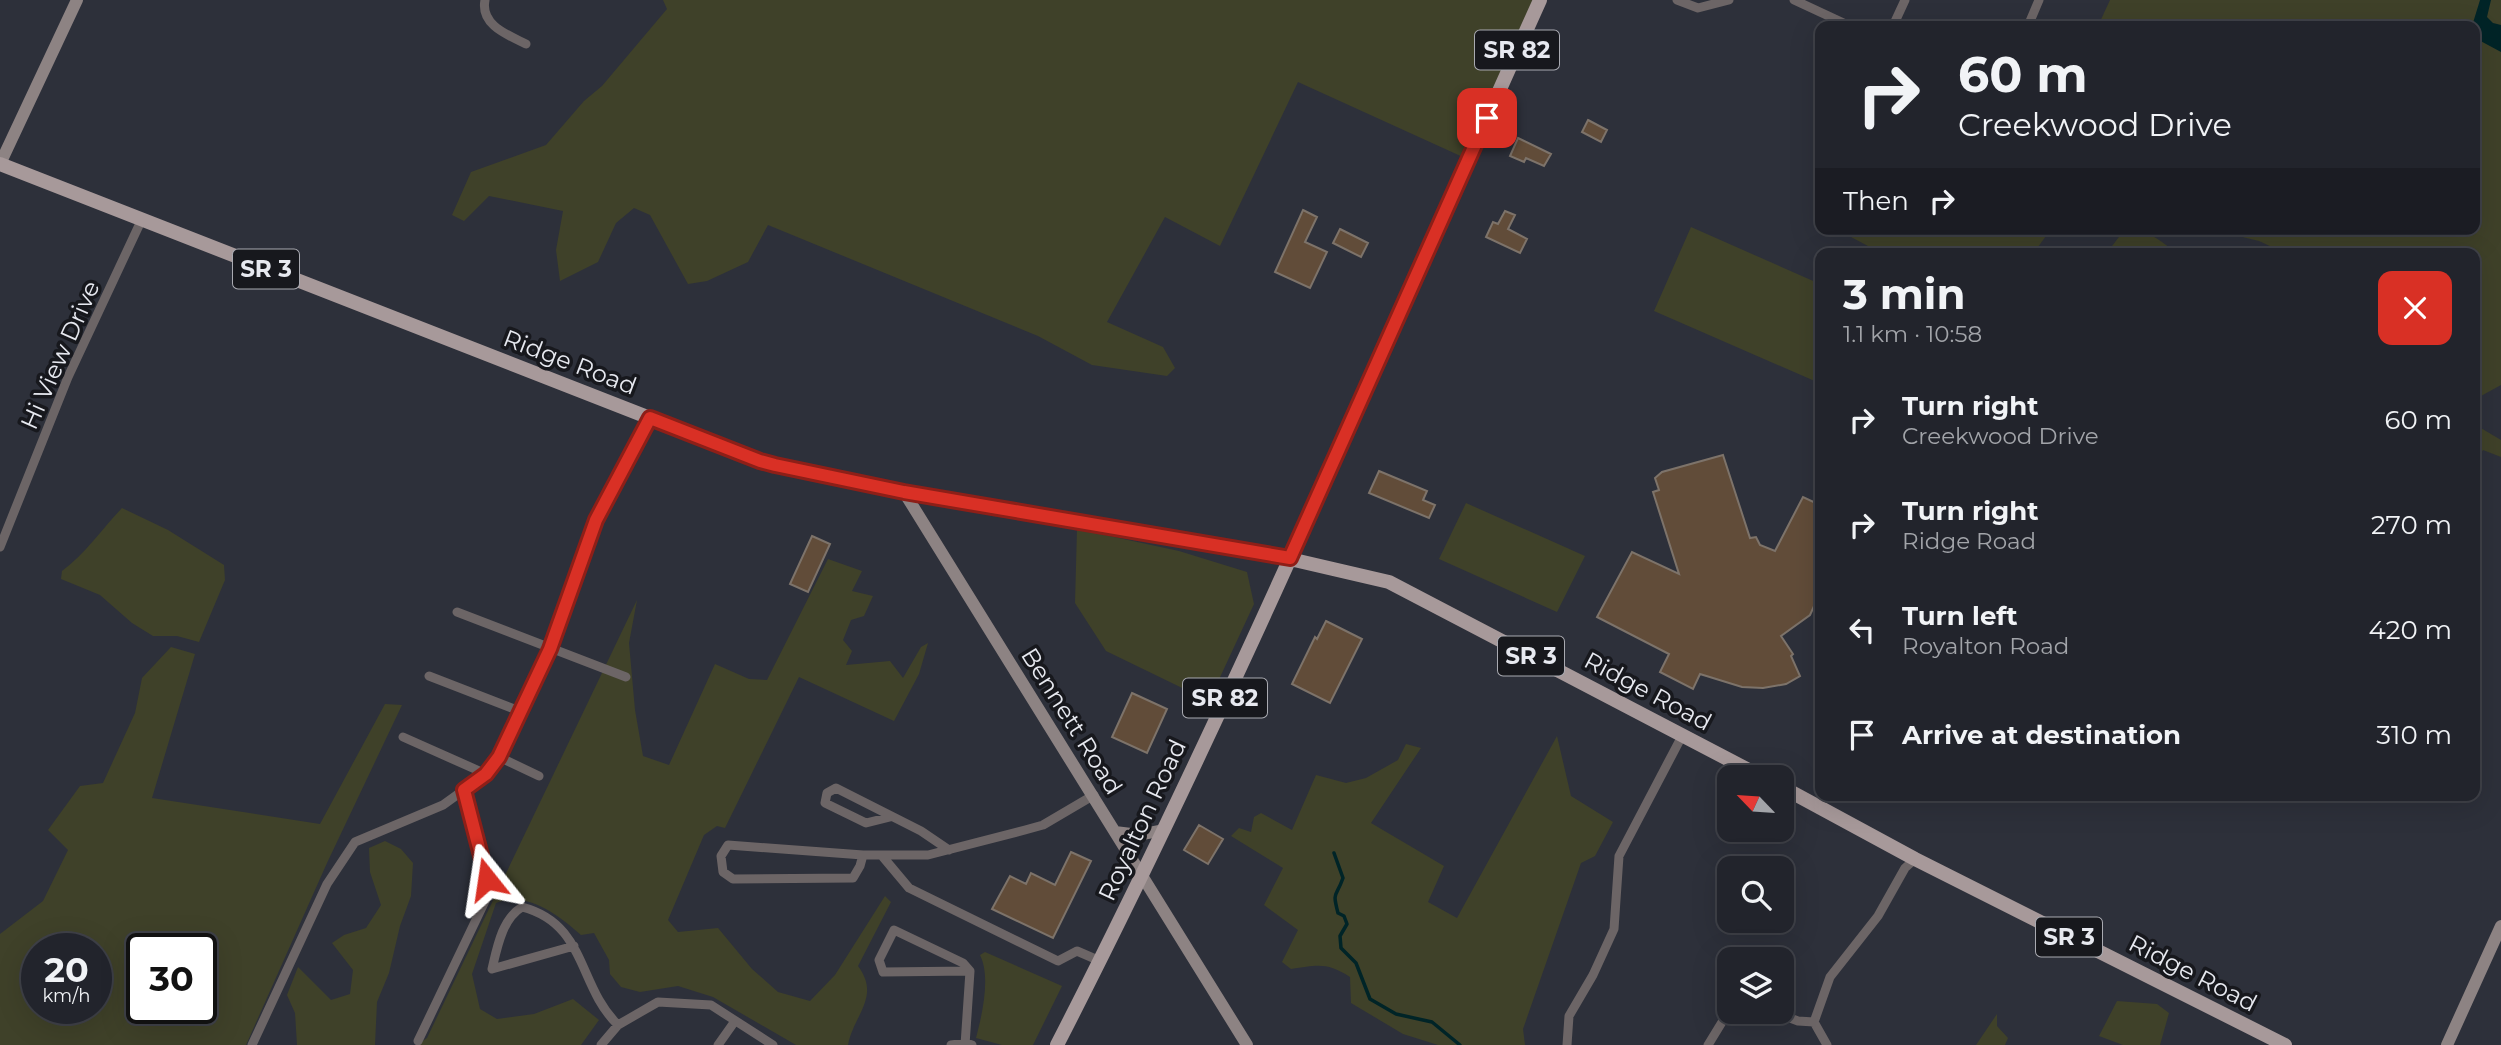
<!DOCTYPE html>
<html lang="en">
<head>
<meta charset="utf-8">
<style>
  body { margin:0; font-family:Montserrat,sans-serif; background:#2e3038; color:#f1f3f6; height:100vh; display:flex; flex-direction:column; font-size:26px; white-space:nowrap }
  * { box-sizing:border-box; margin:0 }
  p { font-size:23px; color:#a2a4a9 }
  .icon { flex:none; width:38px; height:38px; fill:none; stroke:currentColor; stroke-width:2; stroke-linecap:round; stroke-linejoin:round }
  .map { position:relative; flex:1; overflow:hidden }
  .side { position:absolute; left:1815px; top:248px; width:665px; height:553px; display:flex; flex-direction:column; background:#22242c; border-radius:14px; box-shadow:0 7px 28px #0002,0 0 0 2px #3f4148 }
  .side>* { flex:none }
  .hud { position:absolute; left:1815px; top:21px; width:665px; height:214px; border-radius:14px; box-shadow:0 7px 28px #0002,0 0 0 2px #3f4148; background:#22242c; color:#f1f3f6; overflow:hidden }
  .needle { width:46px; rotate:295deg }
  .buttons { position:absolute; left:1717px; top:765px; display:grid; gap:14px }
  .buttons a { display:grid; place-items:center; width:77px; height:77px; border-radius:14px; background:#22242c; box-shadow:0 7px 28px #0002,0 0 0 2px #3f4148; font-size:35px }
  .speed { position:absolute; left:21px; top:933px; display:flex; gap:14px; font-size:35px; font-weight:700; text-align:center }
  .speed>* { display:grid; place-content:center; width:91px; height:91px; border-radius:50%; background:#22242c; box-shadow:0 7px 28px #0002,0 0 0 2px #3f4148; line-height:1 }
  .speed small { font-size:18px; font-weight:400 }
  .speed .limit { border:4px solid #111; border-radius:10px; background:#fff; color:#111 }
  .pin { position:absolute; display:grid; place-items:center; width:60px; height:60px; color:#fff; margin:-30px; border-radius:14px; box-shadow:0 4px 10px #0006 }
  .me { position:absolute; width:77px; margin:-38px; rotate:345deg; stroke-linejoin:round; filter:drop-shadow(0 0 5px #0008) }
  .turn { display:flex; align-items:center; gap:24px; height:147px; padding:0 28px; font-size:32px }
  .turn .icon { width:91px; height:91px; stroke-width:2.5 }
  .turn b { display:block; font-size:49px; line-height:60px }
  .then { display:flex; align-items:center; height:66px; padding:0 28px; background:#0003; gap:14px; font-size:26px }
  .round { display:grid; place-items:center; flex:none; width:74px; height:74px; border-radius:14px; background:#2e3038 }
  .headline { display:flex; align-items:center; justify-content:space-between; height:119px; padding:0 28px }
  h1 { font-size:42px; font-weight:700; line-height:52px }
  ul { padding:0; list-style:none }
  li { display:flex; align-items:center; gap:21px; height:105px; padding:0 28px }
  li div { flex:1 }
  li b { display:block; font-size:26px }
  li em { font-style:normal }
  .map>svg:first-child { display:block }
</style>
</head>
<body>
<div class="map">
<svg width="2501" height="1045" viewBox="0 0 2501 1045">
  <rect width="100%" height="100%" fill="#2d303a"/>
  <path fill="#3f4129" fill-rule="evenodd" d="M663,0h872l-70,158 -167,-76 -78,164 -55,-29 -58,105 56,25 12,21 -8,8 -75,-11 -54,-29 -270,-111 -20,37 -41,19 -19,3 -38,-69 -16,-7 -18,15 -18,39 -38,19 -4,-31 7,-39 -74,-15 -25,25 -12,-6 19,-43 75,-27 38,-44 18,-15 65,-77z
    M2110,0h391v385l-20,11 -6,7 -1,-149h-187l-28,-13 -50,-12h265v-203h-376z
    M1691,227l129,57v91l-3,7 -163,-71z
    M1855,229h196l-18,25h-150l-32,-17z
    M2125,229c21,0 36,11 52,25h-71z
    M2474,424l27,16v17l-18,-7 -8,13z
    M1466,503l119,53 -28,56 -118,-53z
    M122,508l46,22 56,35 1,15 -26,62 -22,-6h-24l-21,-13 -32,-28 -39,-16 1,-8c23,-17 40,-42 60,-63z
    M1077,529l102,22 68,21 7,32 -45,97 -103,-50 -31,-48z
    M828,559l34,12 -10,20 21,5 -9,20 -13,4 -8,20 9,11 -6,14 44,-4 13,17 18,-31 7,-4 -9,31 -25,47 -95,-44 -74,151 -8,-2 -13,9 -36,85 10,12 40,-4 34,41 26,23 32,9 25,-26 50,-79 6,6 -33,64c23,31 -4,48 -10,79h-52l-83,-48 -35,-11 -38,6 -19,-5 -11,-13 -1,-14 -15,-27 -13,2c-22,-20 -55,-45 -85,-32l-24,71 8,35 17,10 37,-5 39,-15 26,21 -18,25h-164l10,-7 210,-438 -8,43 6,67 8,46 26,9 46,-101 34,15 18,1z
    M171,647l24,7 -43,144 168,26 65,-120 17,1 -75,158 -81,182h-246v-111l43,-33 25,-51 -20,-20 32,-44 23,-3 32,-70 7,-35zM37,948h59v60h-59zM142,948h59v60h-59z
    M1557,736l14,60 42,26 -18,34 -14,7 -58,166 2,16h-87l-35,-11 -52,-31 -1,-26c-23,-15 -32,-12 -59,-8l-9,-7 16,-32 -34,-25 19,-37 -52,-32 8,-8 12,4 3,-15 7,-4 31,17 24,-55 30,8 20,-5 32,-18 8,-16 15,4 -50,75 73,43 -16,36 29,16z
    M385,841l16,8 12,14 -2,33 -11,30 -11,47 -12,29 -2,43h-78l-2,-32 -8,-18 11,-28 33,33 19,-6 3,-24 -21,-27 12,-8 22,-7 15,-23 -11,-33 -1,-24z
    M985,952l77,34 -29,59h-31l-26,-7c6,-23 15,-61 4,-83z
    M2117,1001l40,3 12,9 -9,32h-37l-24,-9z
    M1997,1014v12l11,12 -3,7h-29z"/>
  <path fill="#002427" d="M2480,0h11l-4,17 6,6 8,2v27l-26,-14 -1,-12h-2z"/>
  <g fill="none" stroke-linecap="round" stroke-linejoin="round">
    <path stroke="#002427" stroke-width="3.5" d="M1334,853l9,25c-7,20 -11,12 -5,35l6,3 3,8 -7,12 1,12 15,15 14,36 26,15 36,8 28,23"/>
  </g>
  <path fill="#614c39" stroke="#7d736a" stroke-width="2" d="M1588,120l19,10 -6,12 -19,-10z
    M1518,138l33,16 -7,12 -18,-8 -2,4 -14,-6z
    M1303,210l14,7 -12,25 22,10 -17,36 -35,-16z
    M1505,211l10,4 -7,14 19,10 -7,14 -34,-16 7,-15 5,2z
    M1340,229l28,14 -7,14 -28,-14z
    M1723,455l27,83 6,-1 4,8 15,6 28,-54 17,8v88l-10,22 -29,21 12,18 -2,2 9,20 -14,8 -23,4 -21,-1 -42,-13 -7,15 -33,-17 9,-18 -72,-37 35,-65 47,22 -26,-82 6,-2 -4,-12 7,-6z
    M1379,471l48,20 -4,9 12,5 -6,13 -60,-25z
    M812,536l18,8 -22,48 -18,-8z
    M1326,621l36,18 -32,64 -38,-19 23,-47 2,2z
    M1132,693l35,16 -20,44 -35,-16z
    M1199,825l24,14 -15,25 -24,-14z
    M1071,852l20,9 -38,77 -61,-29 18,-33 16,8 5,-11 24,12z"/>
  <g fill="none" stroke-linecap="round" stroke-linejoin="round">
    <path stroke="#6c6566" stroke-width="9" d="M485,0c-5,25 23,35 41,44
      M1677,0l21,8 31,-8
      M1794,0l56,26
      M1893,26l12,-26
      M2028,26l11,-26
      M0,547l68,-170 74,-158
      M457,612l169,65
      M429,676l93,36
      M403,737l83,37
      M499,757l40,19
      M890,817l-24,6 -41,-20 2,-10 9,-5 85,43 28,19
      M863,855l-3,11 -7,12 -120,1 -10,-7 -2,-16 7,-11 135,10h65l97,-25 18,-5 51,-30
      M883,857l26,31 149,73 19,-10 23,10
      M574,946l-82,23c5,-21 10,-50 30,-62 65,17 55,78 96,118
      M1774,1012l24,9 16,1
      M418,1041l68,-142 1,-20 -23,-89
      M252,1045l75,-161 28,-42 88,-37 43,-31 13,-17 51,-108 46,-129 54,-103
      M601,1045l17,-20 40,-23 53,3 62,40
      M718,1045l17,-24
      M951,1045l15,-2 6,2
      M965,1045l5,-74 -7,-8 -69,-33 -15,30 4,12 87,-1
      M1567,1045l2,-29 24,-41 21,-46 5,-73 63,-120
      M1708,1045l19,-31 11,-2
      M1827,1045l-13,-23 16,-45 48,-61 27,-48 10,-9"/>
    <path stroke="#8d8383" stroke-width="12" d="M0,164l77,-164
      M904,492l343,553
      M1115,832l24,3 24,-5
      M2447,1045l54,-119"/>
    <path stroke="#a7999a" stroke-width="14" d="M0,164l760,297 144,31 386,67 99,23 373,195
      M1782,787l133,72 370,186
      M1057,1045c175,-341 325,-695 483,-1045"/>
  </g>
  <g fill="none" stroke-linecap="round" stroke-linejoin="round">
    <g stroke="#8d1f18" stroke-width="18">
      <path id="route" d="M487,879l-23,-89 22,-16 13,-17 51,-108 46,-129 54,-102 110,43 15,4 129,27 386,66 197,-440"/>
    </g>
    <use href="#route" stroke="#d93025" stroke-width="12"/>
  </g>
  <g text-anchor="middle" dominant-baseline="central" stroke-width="7" stroke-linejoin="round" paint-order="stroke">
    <g fill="#17181d" stroke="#a9aab1" stroke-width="2">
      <rect x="1475" y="30.5" width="84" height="39" rx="5"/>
      <rect x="233" y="249.5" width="66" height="39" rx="5"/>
      <rect x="1498" y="636.5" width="66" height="39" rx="5"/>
      <rect x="1183" y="678.5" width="84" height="39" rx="5"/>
      <rect x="2036" y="917.5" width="66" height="39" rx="5"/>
    </g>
    <g font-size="23" font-weight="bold" fill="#e7e9f0">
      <text x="1517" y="50">SR 82</text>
      <text x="266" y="269">SR 3</text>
      <text x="1531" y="656">SR 3</text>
      <text x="1225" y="698">SR 82</text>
      <text x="2069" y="937">SR 3</text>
    </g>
    <g font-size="24" fill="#e7e9f0" stroke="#17181d">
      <text transform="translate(60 355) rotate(-66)">Hi View Drive</text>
      <text transform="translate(570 362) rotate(21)">Ridge Road</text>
      <text transform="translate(1648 691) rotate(28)">Ridge Road</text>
      <text transform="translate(1072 721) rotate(58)">Bennett Road</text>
      <text transform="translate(1142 820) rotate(-65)">Royalton Road</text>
      <text transform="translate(2193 973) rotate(27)">Ridge Road</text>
    </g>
  </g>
</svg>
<div class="buttons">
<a><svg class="needle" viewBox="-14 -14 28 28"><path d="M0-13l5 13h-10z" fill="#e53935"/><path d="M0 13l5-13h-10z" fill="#a2a4a9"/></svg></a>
<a><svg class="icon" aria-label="search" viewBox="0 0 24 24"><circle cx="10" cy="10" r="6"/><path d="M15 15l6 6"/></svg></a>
<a><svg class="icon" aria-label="layers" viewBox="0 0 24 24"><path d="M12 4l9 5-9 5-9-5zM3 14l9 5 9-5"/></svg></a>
</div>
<div class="speed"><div>20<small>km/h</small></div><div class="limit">30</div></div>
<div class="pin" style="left:1487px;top:118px;background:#d93025"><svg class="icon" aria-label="arrive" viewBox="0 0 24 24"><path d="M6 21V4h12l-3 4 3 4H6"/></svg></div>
<svg class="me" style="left:487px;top:879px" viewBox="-20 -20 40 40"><path d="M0-17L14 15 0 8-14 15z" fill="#d93025" stroke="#fff" stroke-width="4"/></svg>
<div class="hud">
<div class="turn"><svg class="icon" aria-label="right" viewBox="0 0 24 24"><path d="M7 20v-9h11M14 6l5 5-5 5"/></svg><div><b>60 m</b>Creekwood Drive</div></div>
<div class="then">Then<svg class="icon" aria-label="right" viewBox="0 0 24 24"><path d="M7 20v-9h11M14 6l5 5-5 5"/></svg></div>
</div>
<section class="side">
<div class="headline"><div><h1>3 min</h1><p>1.1 km · 10:58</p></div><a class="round" style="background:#d93025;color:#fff"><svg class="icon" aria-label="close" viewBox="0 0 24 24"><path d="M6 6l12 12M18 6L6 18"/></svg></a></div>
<ul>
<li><svg class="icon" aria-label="right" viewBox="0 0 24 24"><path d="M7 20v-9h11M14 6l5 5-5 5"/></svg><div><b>Turn right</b><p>Creekwood Drive</p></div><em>60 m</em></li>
<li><svg class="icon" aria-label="right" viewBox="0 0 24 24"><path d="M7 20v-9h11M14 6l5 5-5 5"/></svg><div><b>Turn right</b><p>Ridge Road</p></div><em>270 m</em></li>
<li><svg class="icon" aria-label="left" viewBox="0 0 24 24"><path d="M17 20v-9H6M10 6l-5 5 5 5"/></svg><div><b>Turn left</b><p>Royalton Road</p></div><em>420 m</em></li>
<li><svg class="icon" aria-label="arrive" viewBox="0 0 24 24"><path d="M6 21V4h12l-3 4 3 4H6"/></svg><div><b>Arrive at destination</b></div><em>310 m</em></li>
</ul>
</section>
</div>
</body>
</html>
